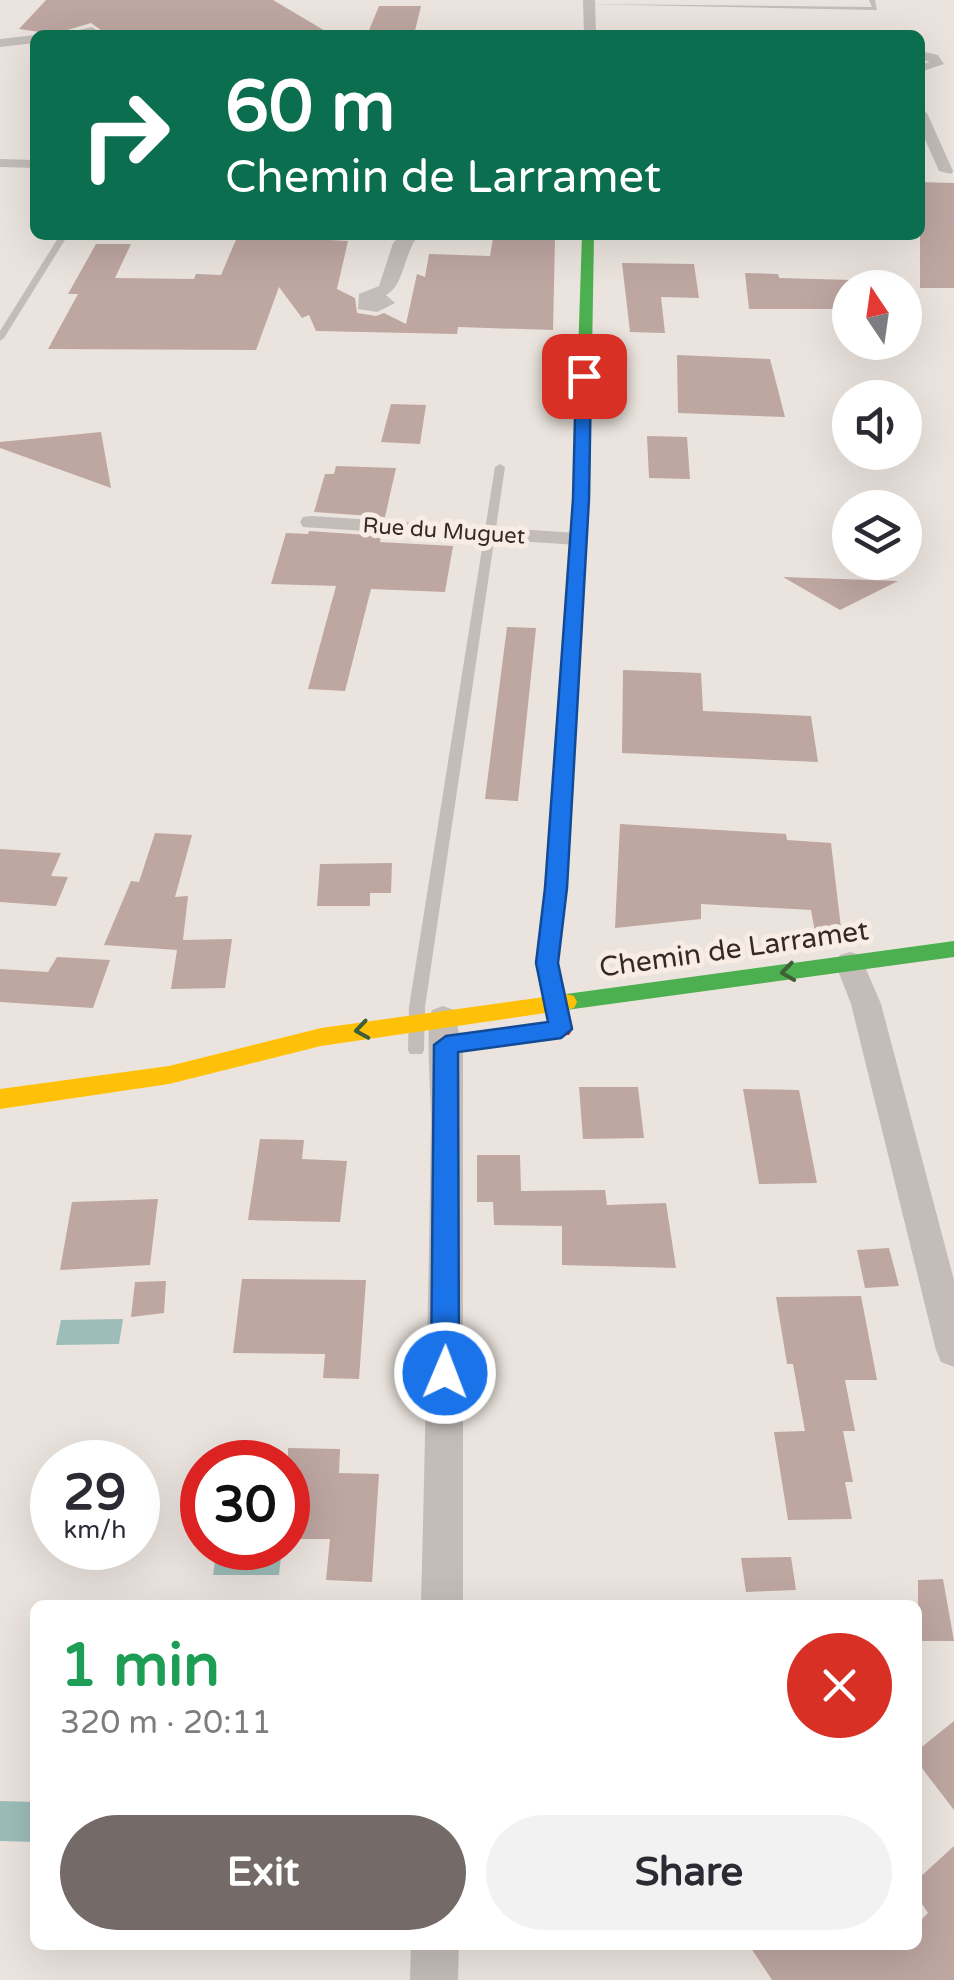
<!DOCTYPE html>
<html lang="en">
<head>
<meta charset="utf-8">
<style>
  body { margin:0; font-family:"Varela Round",sans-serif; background:#f2f2f3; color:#2b2b33; height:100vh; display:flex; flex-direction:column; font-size:38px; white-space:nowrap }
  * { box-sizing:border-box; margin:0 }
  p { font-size:32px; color:#7c7c81 }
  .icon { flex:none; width:55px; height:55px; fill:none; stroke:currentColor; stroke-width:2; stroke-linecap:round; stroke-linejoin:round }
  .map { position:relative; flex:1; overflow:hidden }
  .side { position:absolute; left:30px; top:1600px; width:892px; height:350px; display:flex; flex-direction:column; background:#fff; border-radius:15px; box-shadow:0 10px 40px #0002 }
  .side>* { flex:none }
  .banner { position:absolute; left:30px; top:30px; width:895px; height:210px; border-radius:15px; box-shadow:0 10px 40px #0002; background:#0b6e4f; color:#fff; overflow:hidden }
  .needle { width:65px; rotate:347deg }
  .controls { position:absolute; left:832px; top:270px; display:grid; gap:20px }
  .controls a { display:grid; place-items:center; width:90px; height:90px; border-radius:50%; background:#fff; box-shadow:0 10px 40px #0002; font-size:50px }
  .speed { position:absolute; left:30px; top:1440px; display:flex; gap:20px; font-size:50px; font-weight:700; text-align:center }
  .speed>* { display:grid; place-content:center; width:130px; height:130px; border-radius:50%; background:#fff; box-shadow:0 10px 40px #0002; line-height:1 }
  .speed small { font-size:25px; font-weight:400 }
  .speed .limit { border:15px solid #d22; background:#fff; color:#111 }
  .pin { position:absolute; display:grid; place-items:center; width:85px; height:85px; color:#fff; margin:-42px; border-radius:20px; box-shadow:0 5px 15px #0006 }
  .me { position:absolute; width:110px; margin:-55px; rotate:1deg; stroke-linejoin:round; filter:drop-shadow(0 0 8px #0008) }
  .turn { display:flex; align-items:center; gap:35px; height:210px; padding:0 30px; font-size:45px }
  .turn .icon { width:130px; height:130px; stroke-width:2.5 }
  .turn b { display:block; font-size:70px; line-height:85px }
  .round { display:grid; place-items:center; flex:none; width:105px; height:105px; border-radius:52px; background:#f2f2f3 }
  .summary { display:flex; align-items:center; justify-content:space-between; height:170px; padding:0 30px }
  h1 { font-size:60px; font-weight:800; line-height:75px; color:#1e9e55 }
  .primary-button { display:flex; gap:20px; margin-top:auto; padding:20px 30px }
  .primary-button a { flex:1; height:115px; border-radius:60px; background:#746a67; color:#fff; font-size:40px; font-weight:800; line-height:115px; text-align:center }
  .primary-button a+a { background:#f2f2f3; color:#2b2b33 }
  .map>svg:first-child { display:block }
</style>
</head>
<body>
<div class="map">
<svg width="954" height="1980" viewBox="0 0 954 1980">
  <rect width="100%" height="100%" fill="#ebe4de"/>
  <path fill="#9cbdb8" d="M123,1319l-4,25 -63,1 5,-25z
    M217,1548h65l-3,27h-66z
    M0,1801l35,1v40l-35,-1z"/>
  <path fill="#bea6a1" d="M46,0h227l59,35 -111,-4 -2,4h-111l-17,-12 -37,11 -35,-5z
    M379,6h42l-7,29h-47z
    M920,182l34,1v105h-34z
    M238,235l110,6 -11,48 18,9 2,15 19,3 8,-3 22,11 11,-50 8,3 4,-23 61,2 3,-18 62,1 -2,91 -95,-3 -1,7 -141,-3 -7,-16 -7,3 -23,-31 -23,63 -208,-1 30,-55h-10l28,-50h35l-16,34 79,1 2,-5 25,1z
    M622,263l72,1 5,34 -38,-1 4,36 -35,-1z
    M745,273l33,1 1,4 73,2 -16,29h-87z
    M677,355l93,4 15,58 -107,-4z
    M391,404l35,1 -6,39 -39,-2z
    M101,432l10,56 -111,-40v-6z
    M647,436l40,1 3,42 -41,-1z
    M336,466l60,2 -11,49 -71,-5 11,-38h9z
    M309,531l72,5 -1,6 73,4 -8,46 -74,-3 -26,102 -37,-2 28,-103 -65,-2 15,-51 22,1z
    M783,577l115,4 -58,29z
    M507,627l29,1 -18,173 -33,-2z
    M623,670l78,3 2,38 108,5 7,46 -196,-9z
    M620,824l166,10 1,6 44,3 12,102 -25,3 -7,-38 -110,-6v15l-86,9z
    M155,833l37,2 -17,62 13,-1 -5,44 49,-1 -7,49 -54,1 6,-39 -73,-5 27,-64 8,1z
    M0,849l61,4 -10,23 17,1 -12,29 -56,-4z
    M392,863l-1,30h-21v13h-53l3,-42z
    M57,957l53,3 -17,48 -93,-6v-33l48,3z
    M579,1087h59l6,51 -61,1z
    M743,1089l56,1 18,93 -58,1z
    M260,1139l44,1 -2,19 45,2 -7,61 -92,-2z
    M477,1155h43l1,36 84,-1 2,15 59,-2 10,65 -114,-3v-39l-68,-1 -1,-23h-16z
    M158,1199l-8,66 -90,5 12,-68z
    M889,1248l10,38 -34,2 -8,-38z
    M242,1279l124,1 -7,99 -36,-1 2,-24 -92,-1z
    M166,1281l-2,32 -33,4 4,-35z
    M861,1296l16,84h-32l10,51h-12l10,51h-8l7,37 -64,1 -14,-88 31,-1 -12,-67h-6l-11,-67z
    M288,1448l52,1 -1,24 40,1 -7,108 -46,-2 4,-41h-33l3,-30h-12z
    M791,1557l5,33 -50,2 -5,-34z
    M943,1579l11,62h-36v-61z
    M954,1721v89l-36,-47v-13z
    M954,1846v134h-182l-23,-35h169v-22l10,-10 -10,-15v-19z"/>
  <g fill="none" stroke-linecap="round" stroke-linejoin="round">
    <path fill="#c3bcb8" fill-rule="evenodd" d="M869,0h6l2,10 -291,-6 286,3z
      M60,235h8l-64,103 -4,3v-10z
      M500,464l5,3 -80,540 -1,43 -2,4h-12l-2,-4 1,-43 86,-540z"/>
    <path fill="#c3bcb8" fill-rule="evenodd" d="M583,0h12l1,35h-12z
      M92,27l12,8h-47z
      M35,35v8l-35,4v-8z
      M920,51l18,4 6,9 -24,8v-8l10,-2 -10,-3z
      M920,109l7,4 26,58 -2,3 -12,-3 -19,-43z
      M0,159l35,1v8l-35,-1z
      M401,235h18c-15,16 -14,50 -33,60l9,8 -18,9 -19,-3 1,-15 20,-8 14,-43z
      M311,516l267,17 11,6 -11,6 -275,-18 -3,-5 3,-5z
      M850,952l10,3 21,49 73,276v87l-13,-5 -5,-12 -85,-346 -16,-41 5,-8z
      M443,1006l11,4 9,43v552h-42c4,-163 8,-326 10,-489 0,-21 -6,-94 1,-106z
      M411,1945h48l-1,35h-48z"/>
    <path fill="#4caf50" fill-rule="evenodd" d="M582,235h12l-4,240 -8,5 -8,-5z
      M954,941v16l-388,53 -8,-2 -3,-6 3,-6 8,-2z"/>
    <path fill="#ffc107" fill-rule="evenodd" d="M566,994l8,2 3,6 -3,6 -8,2 -245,36 -152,38 -169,25v-20l169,-23 152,-38z"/>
    <path fill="#c62828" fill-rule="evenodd" d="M582,470l8,5 -22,382 -10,106 15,66 -4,6h-16l-4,-6 -13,-66 12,-106 26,-382z"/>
  </g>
  <defs><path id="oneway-chevron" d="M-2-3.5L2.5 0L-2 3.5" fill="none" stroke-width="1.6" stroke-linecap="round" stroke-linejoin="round" transform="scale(2.5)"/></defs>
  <g stroke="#3e5f37">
    <use href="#oneway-chevron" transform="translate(788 972) rotate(172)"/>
    <use href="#oneway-chevron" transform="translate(362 1030) rotate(171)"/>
  </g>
  <path fill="#1a73e8" stroke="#114b97" stroke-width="2.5" d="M584,372l7,4 -2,123 -22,389 -9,75 14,66 -11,9 -103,14 1,321 -4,9 -10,4 -10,-4 -4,-9 3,-328 12,-9 102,-14 -12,-59 9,-75 28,-389 3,-123z"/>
  <g text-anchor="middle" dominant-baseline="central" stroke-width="10" stroke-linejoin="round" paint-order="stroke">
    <g font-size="22" fill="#342927" stroke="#f8ede5">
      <text transform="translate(444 531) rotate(4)">Rue du Muguet</text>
    </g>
    <g font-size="28" fill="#342927" stroke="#f8ede5">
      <text transform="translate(734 949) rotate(-8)">Chemin de Larramet</text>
    </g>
  </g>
</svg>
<div class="controls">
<a><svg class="needle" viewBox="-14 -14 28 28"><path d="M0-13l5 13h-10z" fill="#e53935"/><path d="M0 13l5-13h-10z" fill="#7c7c81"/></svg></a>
<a><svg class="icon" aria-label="sound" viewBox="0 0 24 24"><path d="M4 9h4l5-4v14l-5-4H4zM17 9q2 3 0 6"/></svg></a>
<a><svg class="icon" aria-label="layers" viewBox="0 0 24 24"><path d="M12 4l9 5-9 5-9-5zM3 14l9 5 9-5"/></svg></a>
</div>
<div class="speed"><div>29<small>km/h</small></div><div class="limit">30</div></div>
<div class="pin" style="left:584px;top:376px;background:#d93025"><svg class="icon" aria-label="arrive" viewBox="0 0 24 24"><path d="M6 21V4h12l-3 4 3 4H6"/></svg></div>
<svg class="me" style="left:445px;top:1373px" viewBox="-20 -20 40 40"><circle r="17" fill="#1a73e8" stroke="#fff" stroke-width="3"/><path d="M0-11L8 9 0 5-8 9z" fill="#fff"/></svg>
<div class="banner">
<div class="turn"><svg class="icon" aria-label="right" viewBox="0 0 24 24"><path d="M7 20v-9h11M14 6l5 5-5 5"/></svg><div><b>60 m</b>Chemin de Larramet</div></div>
</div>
<section class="side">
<div class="summary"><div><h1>1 min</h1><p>320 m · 20:11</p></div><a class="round" style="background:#d93025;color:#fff"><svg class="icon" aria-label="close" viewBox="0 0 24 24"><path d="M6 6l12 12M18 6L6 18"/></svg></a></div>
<div class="primary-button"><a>Exit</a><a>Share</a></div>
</section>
</div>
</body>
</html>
